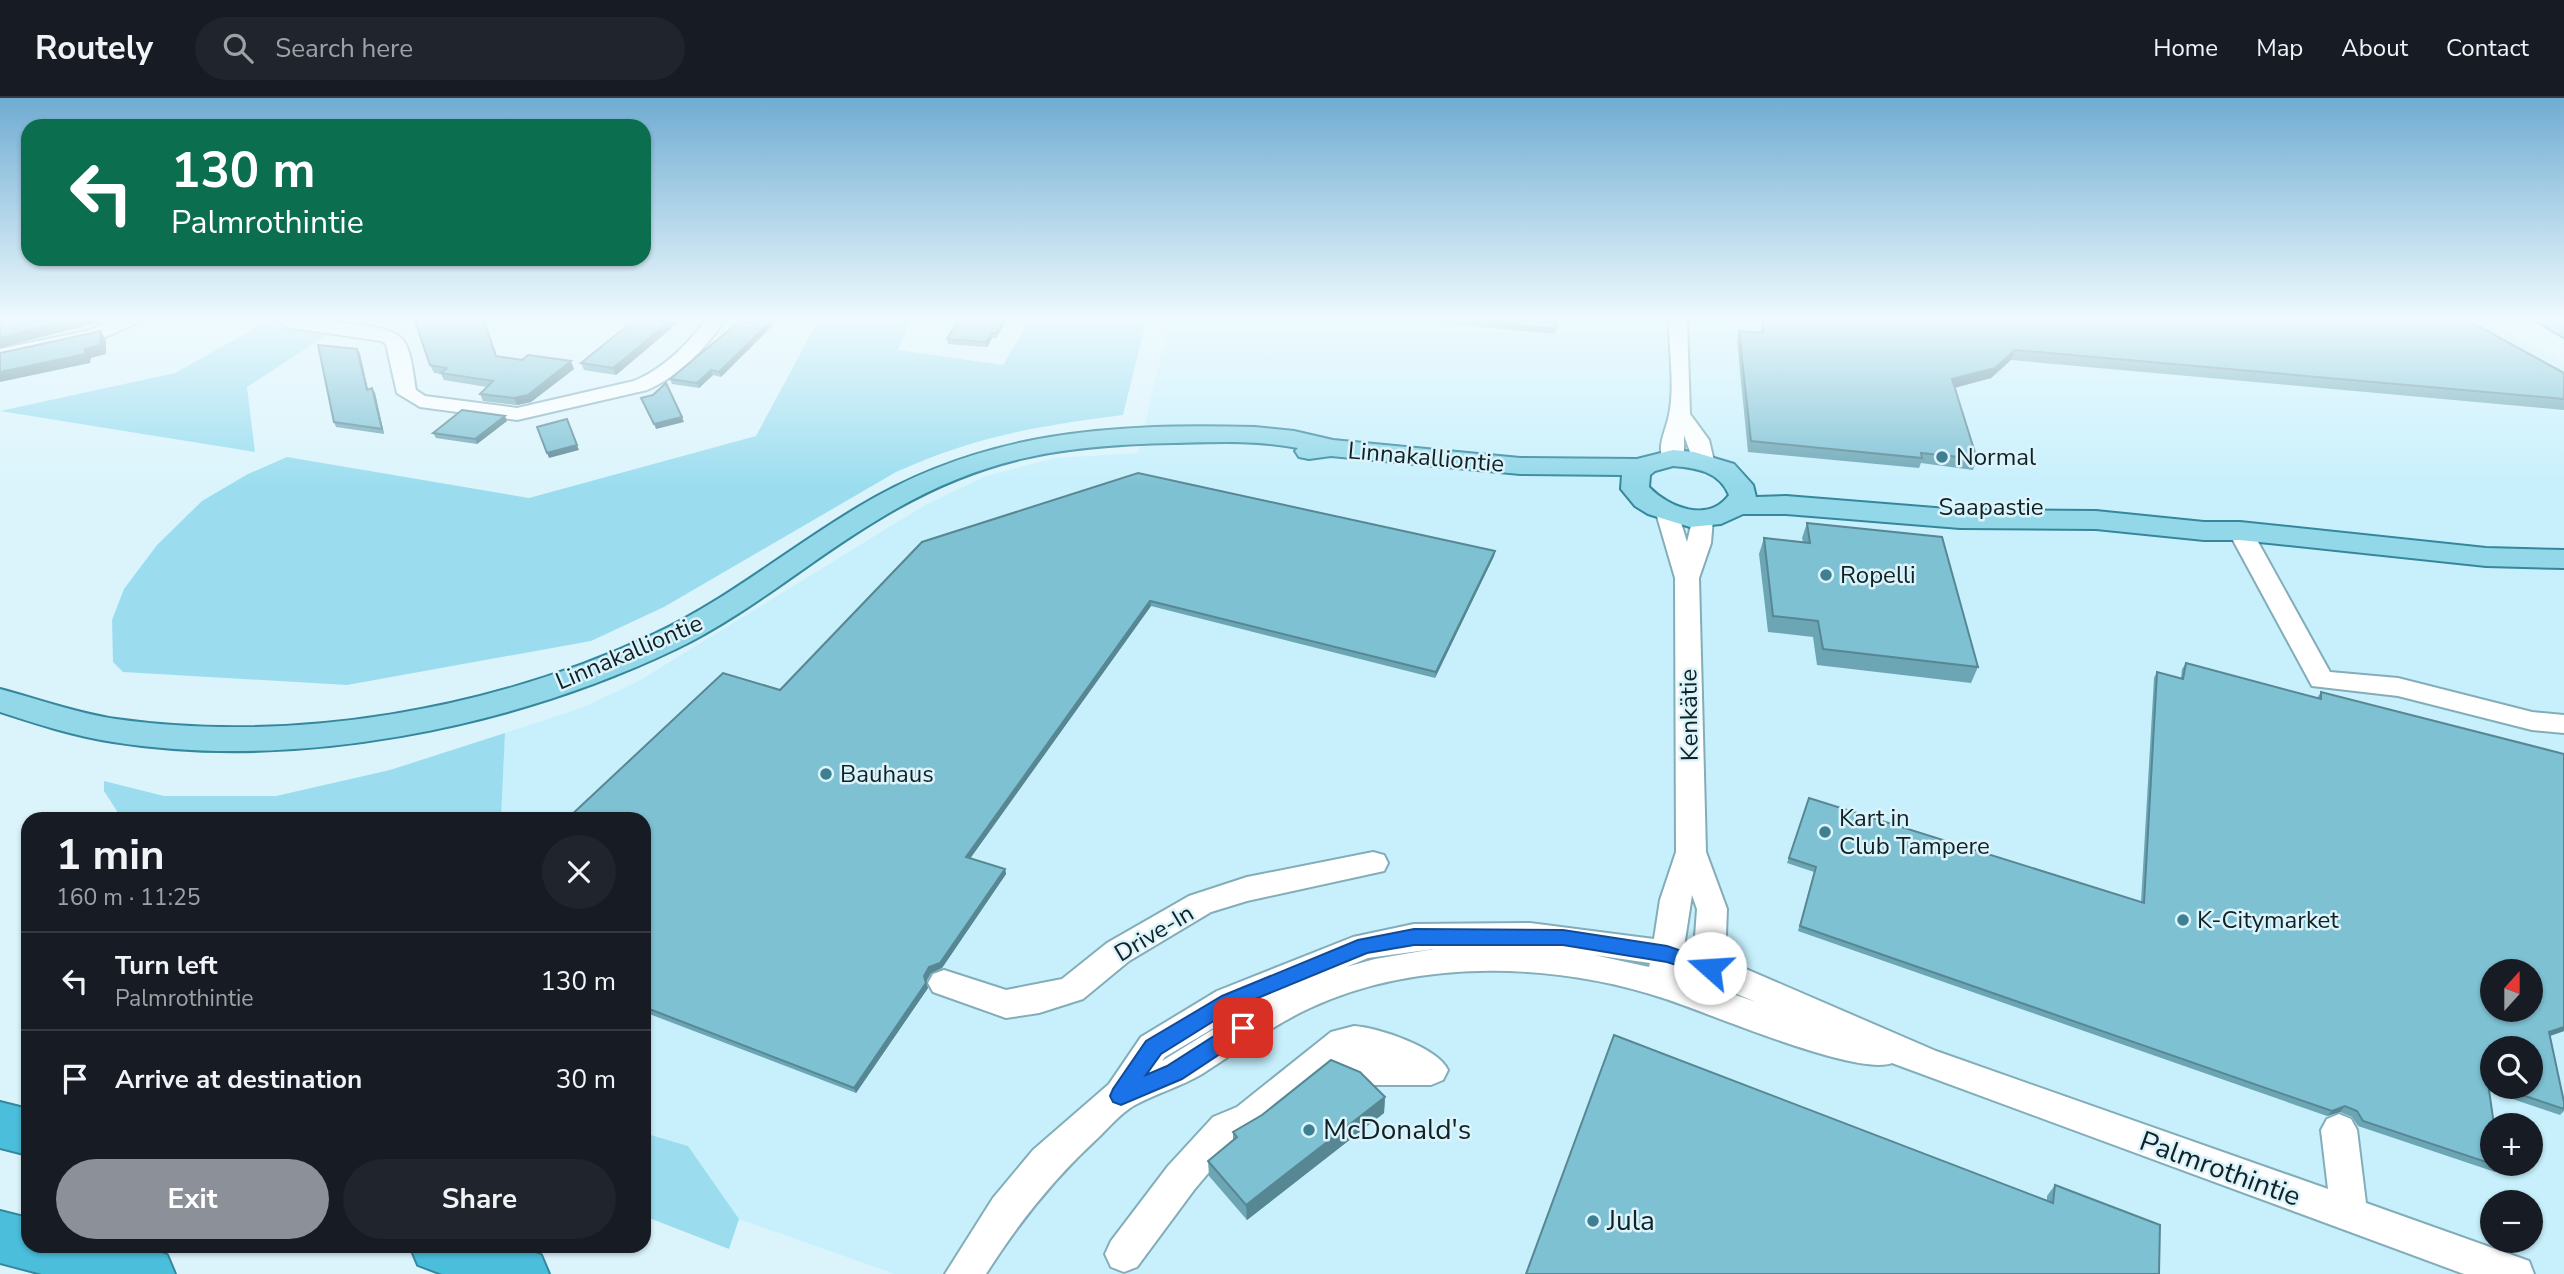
<!DOCTYPE html>
<html lang="en">
<head>
<meta charset="utf-8">
<style>
  body { margin:0; font-family:"Nunito Sans",sans-serif; background:#20242c; color:#f1f3f6; height:100vh; display:flex; flex-direction:column; font-size:26px; white-space:nowrap }
  * { box-sizing:border-box; margin:0 }
  p { font-size:23px; color:#9ea1a6 }
  .icon { flex:none; width:38px; height:38px; fill:none; stroke:currentColor; stroke-width:2; stroke-linecap:round; stroke-linejoin:round }
  .map { position:relative; flex:1; overflow:hidden }
  .panel { position:absolute; left:21px; top:714px; width:630px; height:441px; display:flex; flex-direction:column; background:#171b24; border-radius:21px; box-shadow:0 2px 5px #0004 }
  .panel>* { flex:none }
  .banner { position:absolute; left:21px; top:21px; width:630px; height:147px; border-radius:21px; box-shadow:0 2px 5px #0004; background:#0b6e4f; color:#fff; overflow:hidden }
  .needle { width:46px; rotate:21deg }
  .tools { position:absolute; left:2480px; top:861px; display:grid; gap:14px }
  .tools a { display:grid; place-items:center; width:63px; height:63px; border-radius:50%; background:#171b24; box-shadow:0 2px 5px #0004; font-size:35px }
  .pin { position:absolute; display:grid; place-items:center; width:60px; height:60px; color:#fff; margin:-30px; border-radius:14px; box-shadow:0 4px 10px #0006 }
  .me { position:absolute; width:77px; margin:-38px; rotate:289deg; stroke-linejoin:round; filter:drop-shadow(0 0 5px #0008) }
  .turn { display:flex; align-items:center; gap:24px; height:147px; padding:0 35px; font-size:32px }
  .turn .icon { width:91px; height:91px; stroke-width:2.5 }
  .turn b { display:block; font-size:49px; line-height:60px }
  .round { display:grid; place-items:center; flex:none; width:74px; height:74px; border-radius:37px; background:#20242c }
  .headline { display:flex; align-items:center; justify-content:space-between; height:119px; padding:0 35px }
  h1 { font-size:42px; font-weight:700; line-height:52px }
  .action { display:flex; gap:14px; margin-top:auto; padding:14px 35px }
  .action a { flex:1; height:80px; border-radius:42px; background:#8c9099; color:#fff; font-size:28px; font-weight:700; line-height:80px; text-align:center }
  .action a+a { background:#20242c; color:#f1f3f6 }
  ul { padding:0; list-style:none }
  li { display:flex; align-items:center; gap:21px; height:98px; padding:0 35px; border-top:2px solid #363941 }
  li div { flex:1 }
  li b { display:block; font-size:26px }
  li em { font-style:normal }
  header { display:flex; align-items:center; gap:42px; box-sizing:border-box; height:98px; padding:0 35px; background:#171b24; border-bottom:2px solid #363941 }
  header strong { font-size:33px }
  nav { display:flex; gap:38px; margin-inline-start:auto; font-size:24px }
  .search { width:490px; height:63px; background:#20242c; display:flex; align-items:center; gap:18px; box-sizing:border-box; padding:0 24px; border-radius:38px; color:#9ea1a6; font-size:26px }
  .map>svg:first-child { display:block }
</style>
</head>
<body>
<header>
<strong>Routely</strong>
<div class="search"><svg class="icon" aria-label="search" viewBox="0 0 24 24"><circle cx="10" cy="10" r="6"/><path d="M15 15l6 6"/></svg>Search here</div>
<nav><a>Home</a><a>Map</a><a>About</a><a>Contact</a></nav>
</header>
<div class="map">
<svg width="2564" height="1176" viewBox="0 0 2564 1176">
  <rect width="100%" height="100%" fill="#dbf4fc"/>
  <path fill="#c7f0fc" fill-rule="evenodd" d="M1169,223h1317l78,42v911h-1669l-156,-55 -51,-73 -44,-13v-314h-143l4,-86 76,-25 56,-26 288,-177 61,-29 68,-18 84,-5zM2492,873h38v39h-38zM2492,950h38v39h-38zM2492,1027h38v39h-38zM2492,1104h38v39h-38z"/>
  <path fill="#9bddef" d="M818,223h92l-12,29 105,15 26,-44h117l-23,94c-86,11 -146,21 -227,57l-232,135 -73,34 -244,44 -224,-13 -10,-10 -1,-42 12,-31 33,-44 45,-44 46,-27 39,-17 242,41 227,-62z
    M262,226l66,10 -81,53 8,65 -255,-41 175,-38z
    M505,635l-4,86h-379l-18,-28v-10l60,15h112l114,-26z
    M644,1035l44,13 51,73 -10,30 -85,-33z"/>
  <g fill="none" stroke-linecap="round" stroke-linejoin="round">
    <g stroke="#83adb8" stroke-width="4">
      <path id="minor" d="M114,223h28l-43,19 -99,21v-12l87,-18z
        M278,223c25,0 107,0 123,17 11,10 12,38 15,52l9,6 92,12 117,-27c29,-12 52,-35 71,-60h19c-20,29 -45,55 -77,69l-130,30 -97,-13 -23,-14 -11,-49 -5,-3 -94,-14z
        M1669,223h18l3,93 19,26 5,21 -3,5h-16l-11,-31v23l-3,5h-16c-10,-15 1,-32 4,-48 6,-29 0,-64 0,-94z
        M1667,408l11,7 9,29 7,-29 8,-2 11,7 -2,25 -12,35 7,274 21,57 -2,51 211,91 392,138 -7,-59 6,-11 12,-5 12,5 6,11 9,73 163,58 5,13h-70l-572,-211c-35,14 -183,-50 -226,-64 -111,-37 -248,-41 -356,9 -39,18 -72,43 -108,66 -22,13 -45,19 -67,31 -13,7 -25,21 -35,31 -46,42 -81,86 -114,138h-41l48,-76 40,-48 76,-66 32,-47 76,-46 136,-54 61,-13 116,-1 124,16 6,-39 16,-48 -1,-274 -19,-65zM1692,797l5,14 -3,41 -10,-3zM1434,851l-59,10 -29,8 22,-9zM1594,857l56,8 -1,4zM1680,873l12,4v5l-14,-4zM1722,890l34,14 -35,-12zM1251,908l-89,55 3,-4z
        M2240,426l8,2 4,5 78,141 68,6 134,34 32,3v18l-32,-3 -134,-34 -86,-10 -84,-155 4,-5z
        M1373,754l11,3 4,8 -4,8 -137,30 -36,11 -82,49 -46,38 -44,14 -33,5 -73,-26 -5,-9 5,-9 11,-4 62,20 56,-11 45,-36 82,-47 58,-19z
        M1354,928c25,2 83,21 94,44l-5,10 -12,5h-76l-25,-12 -69,56 -24,10 -43,51 -57,77 -13,5 -13,-5 -6,-13 6,-13 57,-75 45,-49 24,-10 94,-75z"/>
    </g>
    <g stroke="#36879c" stroke-width="4">
      <path id="major" d="M2536,223h28v16z
        M1255,329l39,4 39,9 187,18 117,1 36,-9 21,2 40,12 19,21 3,12 30,-1 174,14 136,1 108,11h36l246,26 78,2v18l-78,-2 -246,-26h-36l-108,-11 -136,-1 -174,-14h-43l-22,10 -31,3 -42,-13 -13,-8 -14,-17 1,-14 -102,-1 -189,-18 -22,3 -10,-2 -4,-6 3,-3c-41,-8 -83,-6 -124,-5 -115,2 -195,15 -295,76 -69,41 -130,95 -203,130 -165,79 -381,122 -563,93 -39,-6 -76,-18 -113,-30v-23c38,10 76,24 116,30 178,25 376,-9 538,-85 73,-34 135,-86 204,-127 125,-76 254,-84 397,-80zM1673,368c23,2 46,5 56,29 -20,28 -60,13 -80,-8l1,-12 5,-4z"/>
    </g>
    <g stroke="#36879c" stroke-width="4">
      <path id="highway" d="M0,1004l28,7v46l-28,-7z
        M0,1113l28,7v28h116l23,9 8,19h-133l-42,-11z
        M410,1148h109l22,9 8,19h-107l-24,-9z"/>
    </g>
    <use href="#minor" fill="#fff" fill-rule="evenodd"/>
    <use href="#major" fill="#92d8e9" fill-rule="evenodd"/>
    <use href="#highway" fill="#4abedb" fill-rule="evenodd"/>
  </g>
  <path fill="#6ca6b5" fill-rule="evenodd" d="M622,223h58l-64,54 -32,-5 -3,-7 47,-37h-3z
    M750,223h27l-56,56 -8,-2 -14,13 -27,-4 -2,-5 80,-57z
    M1006,223l-10,17h-4l-5,9 -39,-3 -1,-5z
    M1419,223h138l-2,13z
    M1761,223h708l95,52v37l-553,-50 -20,18 -36,10 22,71 -4,11 -52,-7 -2,5 -171,-16 -11,-111 2,-10 22,2z
    M357,251l3,5 8,35 7,4 9,41 -48,-7 -2,-5z
    M497,258l77,13 -43,33 -14,3 -34,-4 -3,-7 7,-7 -43,-7 -3,-6 -7,-1 -4,-8z
    M507,323l-30,23 -41,-6 -3,-5z
    M1807,425l171,144 -7,16 -154,-18 -4,-28 -45,-5 -9,-78 5,-16 39,4 -1,-4z
    M922,444l573,9 -1,5 -59,122 -284,-72 -181,252 35,11 1,5 -64,94 -11,5 -5,8 2,7 -72,105 -212,-81v-193l136,-129z
    M2186,565l131,35 4,-6 243,62v277l-14,5 14,66v9l-4,4 -71,-24 12,76 -6,5 -137,-46 -6,-9 -12,-5 -13,4 -529,-185 16,-59 -27,-9 22,-65 332,104 13,-224 3,-6 24,6 1,-9zM2492,950l38,39h-38z
    M1385,999l-1,16 -137,107 -38,-44 -1,-15 25,-20v-9z
    M2055,1087l104,89 -112,-74v-4z"/>
  <path fill="#588794" d="M64,223h40l-104,27v-10z
    M670,223h10l-64,54 -3,-7z
    M771,223h6l-56,56 -2,-5z
    M1003,223h3l-10,17v-5z
    M101,233l5,9v14l-15,4 -1,5 -90,19v-10l85,-23z
    M992,235v5l-5,9 -1,-5z
    M357,251l3,5 9,41 -2,-5z
    M2015,252l-4,10 -20,18 -42,11 3,-10z
    M571,263l3,8 -43,33 -14,3 -3,-7z
    M711,272l2,5 -14,13 -2,-5z
    M372,290l3,5 9,41 -2,-5z
    M505,318l2,5 -30,23 -2,-5z
    M682,319l2,5 -28,7 -2,-5z
    M577,347l2,5 -30,8 -2,-5z
    M1495,453l-1,5 -59,122 1,-6z
    M1150,503l1,5 -184,257 -1,-6z
    M1005,771l1,5 -64,94 -11,5 -5,9 -2,-6 5,-9z
    M926,885l2,5 -72,105 -2,-5z
    M2564,929v4l-20,7 5,-6z
    M1385,999l-1,16 -137,107 -1,-15z
    M2345,1008l-5,6 -13,4 5,-5z"/>
  <path fill="#7ec1d3" stroke="#588794" stroke-width="2" fill-rule="evenodd" d="M0,223h64l-64,17z
    M415,223h69l12,35 26,4 6,-5 43,6 -43,34 -14,3 -34,-4 13,-13 -52,-8 6,-5 -17,-3z
    M633,223h37l-57,47 -32,-5z
    M740,223l13,2 -1,-2h19l-52,51 -8,-2 -14,13 -27,-4z
    M958,223h45l-7,12h-4l-6,9 -39,-3z
    M1472,223h85l-1,8z
    M1763,223h706l95,52v26l-549,-49 -20,18 -43,11 25,80 -56,-6 1,5 -171,-17 -12,-110 24,2z
    M101,233l-1,14 -15,4v5l-85,18v-19z
    M318,247l39,4 10,41 5,-2 10,41 -48,-7z
    M666,285l16,34 -28,7 -13,-26 12,-3z
    M462,312l43,6 -30,23 -42,-6z
    M567,321l10,26 -30,8 -10,-26z
    M1138,375l357,78 -59,121 -286,-71 -184,256 39,12 -65,94 -11,4 -5,9 2,7 -72,105 -210,-81v-188h-77l156,-146 57,17 142,-148z
    M1807,425l135,14 36,130 -155,-18 -5,-28 -45,-5 -9,-78 46,5z
    M2186,565l135,36v-7l243,62v273l-15,5 15,70v7l-66,-22h32v-39h-38v37l-4,-2 6,42h-2v39h8l1,3 -138,-46 -6,-10 -12,-5 -13,5 -532,-185 16,-59 -27,-9 20,-60 335,105 13,-231 26,7zM2492,873h38v39h-38z
    M1614,937l439,168 2,-18 105,40 -1,49h-633z
    M1331,962l29,12 25,25 -139,108 -38,-44 29,-24 -4,-5 29,-17z"/>
  <linearGradient id="sky" x2="0" y2="1"><stop stop-color="#70acd2"/><stop offset="0.57" stop-color="#effafe"/><stop offset="1" stop-color="#effafe" stop-opacity="0"/></linearGradient>
  <rect width="2564" height="388" fill="url(#sky)"/>
  <path fill="#1a73e8" stroke="#114b97" stroke-width="2" d="M1414,831l149,1 104,16 50,17 2,5 -2,6 -7,2 -43,-14 -104,-17h-149l-47,8 -131,54 -75,47 -15,21 21,-9 69,-44 7,-3 7,3 3,6 -3,6 -68,45 -61,26 -8,-3 -3,-6 3,-7 33,-48 76,-45 136,-56z"/>
  <g fill="#3e8091" stroke="#dbf4fc" stroke-width="2.5">
    <circle cx="1942" cy="359" r="7"/>
    <circle cx="1826" cy="477" r="7"/>
    <circle cx="826" cy="676" r="7"/>
    <circle cx="1825" cy="734" r="7"/>
    <circle cx="2183" cy="822" r="7"/>
    <circle cx="1309" cy="1032" r="7"/>
    <circle cx="1593" cy="1123" r="7"/>
  </g>
  <g text-anchor="middle" dominant-baseline="central" stroke-width="5" stroke-linejoin="round" paint-order="stroke">
    <g font-size="24" fill="#112226" stroke="#dbf4fc">
      <text transform="translate(1426 359) rotate(5)">Linnakalliontie</text>
      <text x="1991" y="409">Saapastie</text>
      <text transform="translate(629 554) rotate(-23)">Linnakalliontie</text>
      <text transform="translate(1689 617) rotate(-91)">Kenkätie</text>
      <text transform="translate(1154 835) rotate(-31)">Drive-In</text>
    </g>
    <g font-size="24" fill="#112226" stroke="#dbf4fc" text-anchor="start">
      <text x="1956" y="359">Normal</text>
      <text x="1840" y="477">Ropelli</text>
      <text x="840" y="676">Bauhaus</text>
      <text x="1839" y="720">Kart in<tspan x="1839" dy="28">Club Tampere</tspan></text>
      <text x="2197" y="822">K-Citymarket</text>
    </g>
    <g font-size="28" fill="#112226" stroke="#dbf4fc" text-anchor="start">
      <text x="1323" y="1032">McDonald's</text>
      <text x="1607" y="1123">Jula</text>
    </g>
    <g font-size="28" fill="#112226" stroke="#dbf4fc">
      <text transform="translate(2220 1071) rotate(20)">Palmrothintie</text>
    </g>
  </g>
</svg>
<div class="tools">
<a><svg class="needle" viewBox="-14 -14 28 28"><path d="M0-13l5 13h-10z" fill="#e53935"/><path d="M0 13l5-13h-10z" fill="#9ea1a6"/></svg></a>
<a><svg class="icon" aria-label="search" viewBox="0 0 24 24"><circle cx="10" cy="10" r="6"/><path d="M15 15l6 6"/></svg></a>
<a>+</a>
<a>−</a>
</div>
<div class="pin" style="left:1243px;top:930px;background:#d93025"><svg class="icon" aria-label="arrive" viewBox="0 0 24 24"><path d="M6 21V4h12l-3 4 3 4H6"/></svg></div>
<svg class="me" style="left:1710px;top:870px" viewBox="-20 -20 40 40"><circle r="19" fill="#fff"/><path d="M0-13L10 11 0 6-10 11z" fill="#1a73e8"/></svg>
<div class="banner">
<div class="turn"><svg class="icon" aria-label="left" viewBox="0 0 24 24"><path d="M17 20v-9H6M10 6l-5 5 5 5"/></svg><div><b>130 m</b>Palmrothintie</div></div>
</div>
<section class="panel">
<div class="headline"><div><h1>1 min</h1><p>160 m · 11:25</p></div><a class="round"><svg class="icon" aria-label="close" viewBox="0 0 24 24"><path d="M6 6l12 12M18 6L6 18"/></svg></a></div>
<ul>
<li><svg class="icon" aria-label="left" viewBox="0 0 24 24"><path d="M17 20v-9H6M10 6l-5 5 5 5"/></svg><div><b>Turn left</b><p>Palmrothintie</p></div><em>130 m</em></li>
<li><svg class="icon" aria-label="arrive" viewBox="0 0 24 24"><path d="M6 21V4h12l-3 4 3 4H6"/></svg><div><b>Arrive at destination</b></div><em>30 m</em></li>
</ul>
<div class="action"><a>Exit</a><a>Share</a></div>
</section>
</div>
</body>
</html>
